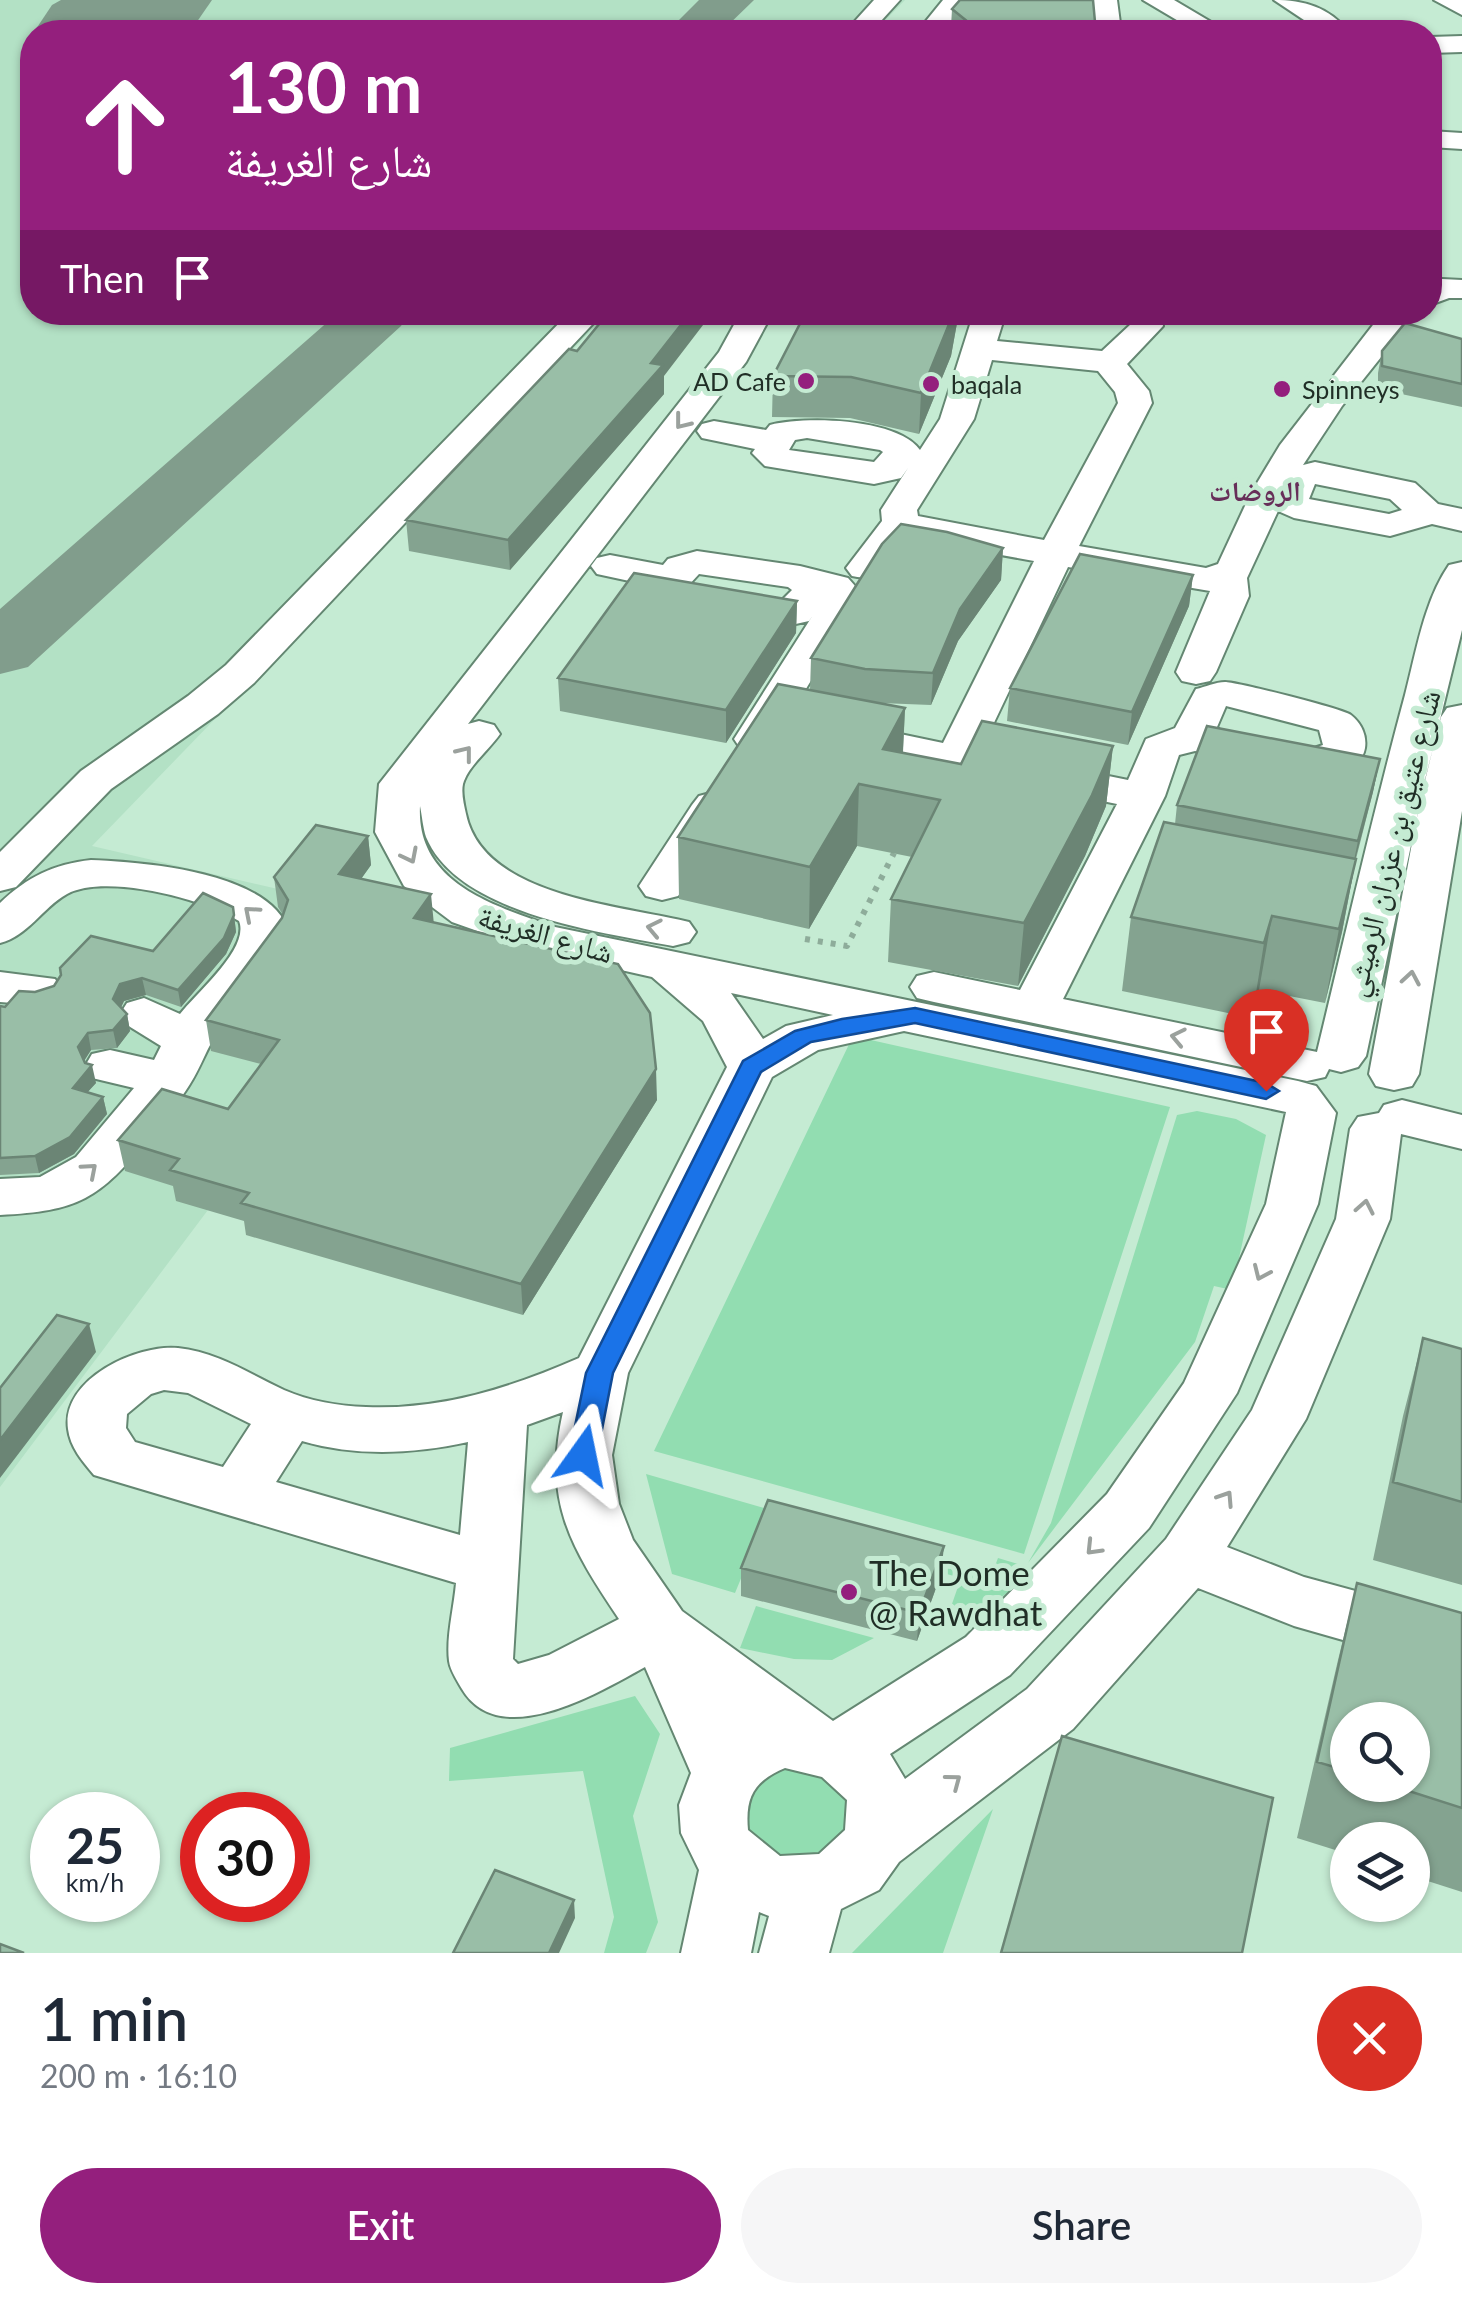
<!DOCTYPE html>
<html lang="en">
<head>
<meta charset="utf-8">
<style>
  body { margin:0; font-family:Lato,"Noto Naskh Arabic",sans-serif; background:#f6f6f7; color:#1f2937; height:100vh; display:flex; flex-direction:column; font-size:38px; white-space:nowrap }
  * { box-sizing:border-box; margin:0 }
  p { font-size:32px; color:#747a83 }
  .icon { flex:none; width:55px; height:55px; fill:none; stroke:currentColor; stroke-width:2; stroke-linecap:round; stroke-linejoin:round }
  .map { position:relative; height:1953px; overflow:hidden }
  .details { display:flex; flex-direction:column; background:#fff; flex:1 }
  .details>* { flex:none }
  .banner { position:absolute; left:20px; top:20px; width:1422px; height:305px; border-radius:40px; box-shadow:0 2px 8px #0004; background:#941f7d; color:#fff; overflow:hidden }
  .tools { position:absolute; left:1330px; top:1702px; display:grid; gap:20px }
  .tools a { display:grid; place-items:center; width:100px; height:100px; border-radius:50%; background:#fff; box-shadow:0 2px 8px #0004; font-size:50px }
  .speed { position:absolute; left:30px; top:1792px; display:flex; gap:20px; font-size:50px; font-weight:700; text-align:center }
  .speed>* { display:grid; place-content:center; width:130px; height:130px; border-radius:50%; background:#fff; box-shadow:0 2px 8px #0004; line-height:1 }
  .speed small { font-size:25px; font-weight:400 }
  .speed .limit { border:15px solid #d22; background:#fff; color:#111 }
  .pin { position:absolute; display:grid; place-items:center; width:85px; height:85px; color:#fff; margin:-102px -42px; border-radius:50% 50% 50% 0; rotate:-45deg; box-shadow:0 0 10px #0007 }
  .pin .icon { rotate:45deg }
  .me { position:absolute; width:110px; margin:-55px; rotate:12deg; stroke-linejoin:round; filter:drop-shadow(0 0 8px #0008) }
  .turn { display:flex; align-items:center; gap:35px; height:210px; padding:0 40px; font-size:45px }
  .turn .icon { width:130px; height:130px; stroke-width:2.5 }
  .turn b { display:block; font-size:70px; line-height:85px }
  .then { display:flex; align-items:center; height:95px; padding:0 40px; background:#0003; gap:20px; font-size:38px }
  .round { display:grid; place-items:center; flex:none; width:105px; height:105px; border-radius:52px; background:#f6f6f7 }
  .headline { display:flex; align-items:center; justify-content:space-between; height:170px; padding:0 40px }
  h1 { font-size:60px; font-weight:600; line-height:75px }
  .button { display:flex; gap:20px; margin-top:auto; padding:20px 40px }
  .button a { flex:1; height:115px; border-radius:60px; background:#941f7d; color:#fff; font-size:40px; font-weight:600; line-height:115px; text-align:center }
  .button a+a { background:#f6f6f7; color:#1f2937 }
  .map>svg:first-child { display:block }
</style>
</head>
<body>
<div class="map">
<svg width="1462" height="1953" viewBox="0 0 1462 1953">
  <rect width="100%" height="100%" fill="#c5ebd3"/>
  <path fill="#b3e1c5" d="M0,0h905l-31,32h-842v280l576,1 -516,533 342,79 -175,217 -259,345z"/>
  <path fill="#92ddb1" d="M853,1036l317,71 -146,447 -370,-103z
    M1197,1111l39,8 30,16 -34,155 -18,-4 -19,56 -167,221 23,-40 126,-408z
    M646,1474l346,100 6,-16 40,12 -77,57 -16,-3 16,-46 -197,-55 -29,70 -63,-19z
    M756,1606l118,32 -42,22 -38,-1 -54,-11z
    M635,1696l25,38 -27,82 25,106 -12,31h-42l10,-36 -31,-146 -134,10 1,-33z
    M786,1766c43,6 75,22 57,72 -44,34 -67,30 -100,-14l13,-44z
    M993,1809l-50,144h-91z"/>
  <g fill="none" stroke-linecap="round" stroke-linejoin="round">
    <path fill="#819d8c" fill-rule="evenodd" d="M699,0h55l-33,32h-54z
      M339,312h71l-9,14 -373,341 -28,7v-65z"/>
    <path fill="#819d8c" fill-rule="evenodd" d="M61,0h151l-18,26 -10,6h-150l18,-27z"/>
    <g stroke="#648772" stroke-width="4">
      <path id="minor" d="M874,0h26l-29,32h-26z
        M943,0h25l-26,32h-25z
        M1093,0h24l3,23 5,9h-25l-6,-8z
        M1143,0h31l54,32h-31z
        M1274,0c30,0 55,7 75,32h-27z
        M1434,0h28v15z
        M1462,36v16l-32,1v-16z
        M1430,131l32,2v16l-32,-2z
        M1442,279l20,1v18h-13l-19,7v-23z
        M570,312h34l-350,371 -36,31 -107,75 -95,98 -16,4v-39l81,-81 107,-75 38,-31z
        M741,312h32l-27,50 -278,362 11,-3 15,4 6,9c-10,15 -32,32 -37,50 -2,9 1,21 3,30 17,83 155,91 223,108l7,10 -7,10 -16,4c-72,-14 -215,-32 -247,-109 -3,-9 -4,-21 -6,-31 -4,78 75,100 135,121l743,154 18,5 20,27 -18,91 -81,189 -88,135 -139,147 -120,79 15,25 122,-90 139,-150 86,-129 84,-191 14,-90 8,-12 21,-4 5,-8 18,-5 60,15v34l-61,-15 -11,85 -84,200 -79,128 77,30 158,43v54l-168,-48 -96,-38 -125,141 -174,133 -20,28 -38,19 -12,44h-70l10,-37 -10,-4 -8,41h-70l18,-83 -18,-37 -2,-28 12,-32 -46,-106c-44,24 -145,86 -183,22 -4,-7 -12,-19 -13,-28 -3,-24 5,-54 7,-78l-362,-108c-11,-13 -24,-28 -26,-46 -7,-50 69,-85 110,-81 39,4 72,26 106,42 25,11 55,16 82,17 76,3 144,-19 213,-49l148,-291 -24,-46 -51,-44 -124,-28 -76,-27 -48,-36 -29,-54 4,-48 340,-432zM731,993l102,22 -47,11 -23,13zM904,1031l382,81 -20,92 -82,179 -77,111 -141,143 -133,84 -151,-110 -49,-71 -14,-36 -7,-49 16,-82 144,-296 46,-27zM164,1390l24,3 63,31 -28,43 -88,-25 -9,-14 1,-14 24,-20zM563,1412c-20,89 7,134 56,207l-70,36 -31,9 -5,-5 14,-234zM302,1441c55,16 111,13 166,1l-8,93 -184,-53zM785,1768l37,9 25,23 -2,30 -26,24 -39,2 -32,-26c-3,-33 6,-49 37,-62z
        M974,312h32l-9,29 105,10 29,-27 -2,-12h32l2,14 -36,38 22,27 3,12 -73,143 127,22 12,-4 33,-71 29,-48 103,-133h34l-75,94 -39,59 12,-3 100,21 23,21 24,5v22l-30,-7 -42,12 -96,-18 -16,-7 -31,67 2,18 -33,76 -6,9 -14,3 -14,-3 -6,-9 34,-81 -142,-24 -87,183 147,30 18,-41 29,-11 21,-39c9,-2 20,-7 29,-7 12,0 119,27 126,33 10,8 16,20 14,33 -9,51 -139,10 -170,3l-16,4 -14,41 -102,203 254,53c29,-120 56,-239 88,-357 11,-42 19,-94 44,-130l13,-3v68l-39,159 -57,267 -8,11 -17,5 -12,-3 -4,8 -18,4 -373,-79 -17,-4 -7,-11 7,-11 17,-4 86,18 97,-186 -274,-56 -15,-4 -6,-9 6,-9 15,-4 100,21 91,-182 -127,-23c-17,22 -25,45 -55,38l-6,-8 36,-47 -1,-11 27,-42 -7,10 -27,6 -109,-18 -13,-13 3,-4 -53,-11 -5,-7 5,-7 12,-3 52,9 4,-5c35,-9 127,-7 150,25l20,-31zM992,360l106,11 17,21 3,11 -74,137 -126,-24 -1,-6 57,-91zM807,438l73,12 3,2 -9,10 -85,-12 6,-10zM1315,484l75,15 12,11 -13,4 -80,-15zM1226,706l93,24 4,15 -15,5 -88,-19 -3,-4z
        M697,551l103,15 48,12 15,17 -93,153 -15,4 -15,-4 -6,-9 79,-124 -4,6 -31,7 -109,-21 -14,-4 -7,-18 -51,-11 -6,-8 6,-8 13,-3 53,10 5,-6zM699,574l89,13 4,3 -14,14 -91,-17z
        M1462,705v106l-43,263 -7,12 -18,4 -18,-4 -7,-12 52,-279 20,-78 6,-9z
        M714,792l15,4 7,9 -51,81 -7,10 -16,4 -16,-4 -7,-10 53,-81 7,-9z
        M91,860c53,2 181,12 198,72 -12,40 -48,64 -70,98 -12,17 -18,37 -29,54 -12,20 -28,37 -42,55 -49,60 -69,72 -148,76v-36l40,-2 36,-20 58,-69 -42,-10 -7,-12 7,-12 18,-4 44,10 7,-14 -34,-21 -7,-11 7,-11 17,-5 36,16c17,-22 70,-66 59,-93 -35,-22 -134,-48 -172,-27 -25,14 -39,42 -67,49v-40c27,-26 54,-39 91,-43z
        M0,972l55,7 7,11 -7,11 -17,4 -38,-3z"/>
    </g>
    <path stroke="#8eac9a" stroke-width="6" stroke-dasharray="5 8" stroke-linecap="butt" d="M805,939l42,7 47,-93"/>
    <use href="#minor" fill="#fff" fill-rule="evenodd"/>
  </g>
  <path fill="#84a390" fill-rule="evenodd" d="M952,9l143,13 -1,10h-137l-6,-5z
    M806,312h153l-8,44 -32,78 -69,-16 -78,-1 1,-41z
    M1462,339v68l-84,-18v-16l4,-22z
    M664,376v18l-154,176 -101,-19 -3,-31z
    M1003,548l-2,32 -43,61 -27,64 -51,-2 25,5 -2,45 58,11 152,-18 -7,60 -21,50 -67,130 -130,-24 3,-63 21,-42 -55,-11 -48,83 -130,-30 -1,-62 132,-147 1,-32z
    M1193,575l-4,31 -61,139 -121,-24 3,-33z
    M797,601l-1,32 -70,110 -166,-32 -2,-33z
    M1380,759l-7,33 -17,67 -14,73 -17,71 -66,-13 -7,28 -130,-27 9,-74 44,-93 2,-19z
    M368,836l3,29 -10,14 73,44 223,177 -134,215 -277,-80 -2,-14 -68,-20 -3,-15 -48,-15 -7,-31 110,-31 33,-45 -50,-13 -5,-31 76,-102 1,-3 -5,-8 -4,-30z
    M233,907l3,25 -10,22 -45,53 -35,-12 -22,6 -3,6 6,7 3,17 -13,17 -26,2 -7,11 12,22 -9,9 16,5 4,17 -33,40 -35,19 -39,2v-169l5,1 30,-15 118,-41z
    M1423,1338l39,11v236l-89,-25 30,-144z
    M741,1568l200,6 -24,67 -176,-45z
    M1357,1583l105,30v279l-50,-16v-36h-64v14l-51,-16 41,-178zM1348,1720l64,65h-64z"/>
  <path fill="#6b8575" d="M691,312h22l-49,64v18l-154,176 -2,-30z
    M954,312h5l-8,44 -32,78 2,-41z
    M1003,548l-2,32 -43,61 -27,64 2,-32 27,-64z
    M1193,575l-4,31 -61,139 4,-33z
    M797,601l-1,32 -70,110v-33z
    M905,708l-3,60 -19,-19z
    M1113,746l-7,60 -21,50 -67,130 6,-63z
    M1380,759l-7,33 -22,83 7,-34z
    M859,784l-2,62 -48,83 1,-62z
    M368,836l3,29 -28,39 -4,-30z
    M1356,859l-14,73 -17,71 14,-74z
    M431,894l3,31 -20,-7z
    M234,915l2,17 -10,22 -45,53 -3,-17z
    M1272,916l-13,74 -7,28 12,-75z
    M142,978l4,17 -22,6 -7,15 -4,-17 7,-15z
    M127,1014l3,17 -13,17 -4,-18z
    M88,1033l3,17 -9,14 -4,-17z
    M92,1065l4,18 -20,22 -3,-17z
    M656,1069l1,31 -134,215 -2,-31z
    M103,1097l4,17 -33,40 -35,19 -4,-17z
    M89,1324l7,28 -96,126v-38z
    M944,1546l-3,28 -24,67 2,-28z
    M574,1900l1,18 -16,35h-10z"/>
  <path fill="#99bea7" stroke="#6b8575" stroke-width="2.5" d="M960,0h133l2,22 -122,4 -21,-17z
    M609,312h82l-40,51 12,2 -155,175 -102,-20 163,-171 8,2z
    M806,312h148l-33,81 -70,-16 -78,-1z
    M1405,323l57,16v45l-80,-18v-15z
    M901,524l46,8 56,16 -43,61 -27,64 -68,-4 -54,-11 71,-114z
    M1080,554l113,21 -61,137 -122,-24z
    M634,573l163,28 -71,109 -168,-32z
    M778,684l127,24 -22,41 78,15 21,-43 131,25 -21,49 -68,128 -133,-24 49,-99 -81,-16 -49,83 -132,-30z
    M1207,726l173,33 -22,82 -181,-36z
    M1164,822l192,37 -17,70 -67,-13 -8,27 -133,-26z
    M316,825l52,11 -29,38 92,20 -17,24 204,46 32,49 6,56 -135,215 -280,-81 8,-10 -79,-23 9,-11 -61,-19 44,-51 66,20 51,-69 -73,-20 76,-102 6,-18 -14,-23z
    M203,893l30,14 1,8 -10,23 -46,52 -36,-12 -22,6 -7,15 14,15 -14,16 -25,3 -10,14 7,16 7,2 -19,23 30,9 -33,40 -35,19 -35,2v-152l5,1 14,-16 16,1 19,-6 7,-11 -1,-7 31,-32 62,15z
    M57,1315l32,9 -89,116v-52z
    M1423,1338l39,11v153l-69,-20z
    M768,1500l176,46 -25,67 -178,-45z
    M1357,1583l105,30v195l-72,-23h22v-65h-64v51l-31,-9z
    M1062,1736l211,62 -31,155h-241z
    M495,1870l79,30 -25,53h-96z
    M0,1944l24,9h-24z"/>
  <defs><path id="oneway-chevron" d="M-2-3.5L2.5 0L-2 3.5" fill="none" stroke-width="1.6" stroke-linecap="round" stroke-linejoin="round" transform="scale(2.5)"/></defs>
  <g stroke="#9ba19d">
    <use href="#oneway-chevron" transform="translate(682 422) rotate(128)"/>
    <use href="#oneway-chevron" transform="translate(465 753) rotate(-52)"/>
    <use href="#oneway-chevron" transform="translate(410 856) rotate(63)"/>
    <use href="#oneway-chevron" transform="translate(251 913) rotate(-139)"/>
    <use href="#oneway-chevron" transform="translate(654 928) rotate(-168)"/>
    <use href="#oneway-chevron" transform="translate(1411 978) rotate(-80)"/>
    <use href="#oneway-chevron" transform="translate(1178 1037) rotate(-168)"/>
    <use href="#oneway-chevron" transform="translate(90 1170) rotate(-41)"/>
    <use href="#oneway-chevron" transform="translate(1365 1207) rotate(-79)"/>
    <use href="#oneway-chevron" transform="translate(1261 1273) rotate(114)"/>
    <use href="#oneway-chevron" transform="translate(1226 1498) rotate(-57)"/>
    <use href="#oneway-chevron" transform="translate(1093 1548) rotate(134)"/>
    <use href="#oneway-chevron" transform="translate(954 1781) rotate(-37)"/>
  </g>
  <path fill="#1a73e8" stroke="#114b97" stroke-width="2.5" d="M915,1008l351,75 13,8 -13,8 -351,-76 -104,19 -50,30 -148,301 -16,82 -4,8 -10,3 -10,-3 -4,-8 17,-82 157,-312 52,-30 47,-12z"/>
  <g fill="#941f7d" stroke="#c5ebd3" stroke-width="4">
    <circle cx="806" cy="381" r="10"/>
    <circle cx="931" cy="384" r="10"/>
    <circle cx="1282" cy="389" r="10"/>
    <circle cx="849" cy="1592" r="10"/>
  </g>
  <g text-anchor="middle" dominant-baseline="central" stroke-width="10" stroke-linejoin="round" paint-order="stroke">
    <g font-size="25" fill="#202e26" stroke="#c5ebd3" text-anchor="start">
      <text x="786" y="381" text-anchor="end">AD Cafe</text>
      <text x="951" y="384">baqala</text>
      <text x="1302" y="389">Spinneys</text>
    </g>
    <g font-size="28" font-weight="bold" fill="#672e59" stroke="#c5ebd3">
      <text x="1255" y="490">الروضات</text>
    </g>
    <g font-size="30" fill="#202e26" stroke="#c5ebd3">
      <text transform="translate(1391 843) rotate(-76)">شارع عتيق بن عزران الرميثي</text>
      <text transform="translate(546 933) rotate(16)">شارع الغريفة</text>
    </g>
    <g font-size="35" fill="#202e26" stroke="#c5ebd3" text-anchor="start">
      <text x="869" y="1572">The Dome<tspan x="869" dy="40">@ Rawdhat</tspan></text>
    </g>
  </g>
</svg>
<div class="tools">
<a><svg class="icon" aria-label="search" viewBox="0 0 24 24"><circle cx="10" cy="10" r="6"/><path d="M15 15l6 6"/></svg></a>
<a><svg class="icon" aria-label="layers" viewBox="0 0 24 24"><path d="M12 4l9 5-9 5-9-5zM3 14l9 5 9-5"/></svg></a>
</div>
<div class="speed"><div>25<small>km/h</small></div><div class="limit">30</div></div>
<div class="pin" style="left:1266px;top:1091px;background:#d93025"><svg class="icon" aria-label="arrive" viewBox="0 0 24 24"><path d="M6 21V4h12l-3 4 3 4H6"/></svg></div>
<svg class="me" style="left:583px;top:1455px" viewBox="-20 -20 40 40"><path d="M0-17L14 15 0 8-14 15z" fill="#1a73e8" stroke="#fff" stroke-width="4"/></svg>
<div class="banner">
<div class="turn"><svg class="icon" aria-label="ahead" viewBox="0 0 24 24"><path d="M12 20V5M6 11l6-6 6 6"/></svg><div><b>130 m</b>شارع الغريفة</div></div>
<div class="then">Then<svg class="icon" aria-label="arrive" viewBox="0 0 24 24"><path d="M6 21V4h12l-3 4 3 4H6"/></svg></div>
</div>
</div>
<section class="details">
<div class="headline"><div><h1>1 min</h1><p>200 m · 16:10</p></div><a class="round" style="background:#d93025;color:#fff"><svg class="icon" aria-label="close" viewBox="0 0 24 24"><path d="M6 6l12 12M18 6L6 18"/></svg></a></div>
<div class="button"><a>Exit</a><a>Share</a></div>
</section>
</body>
</html>
